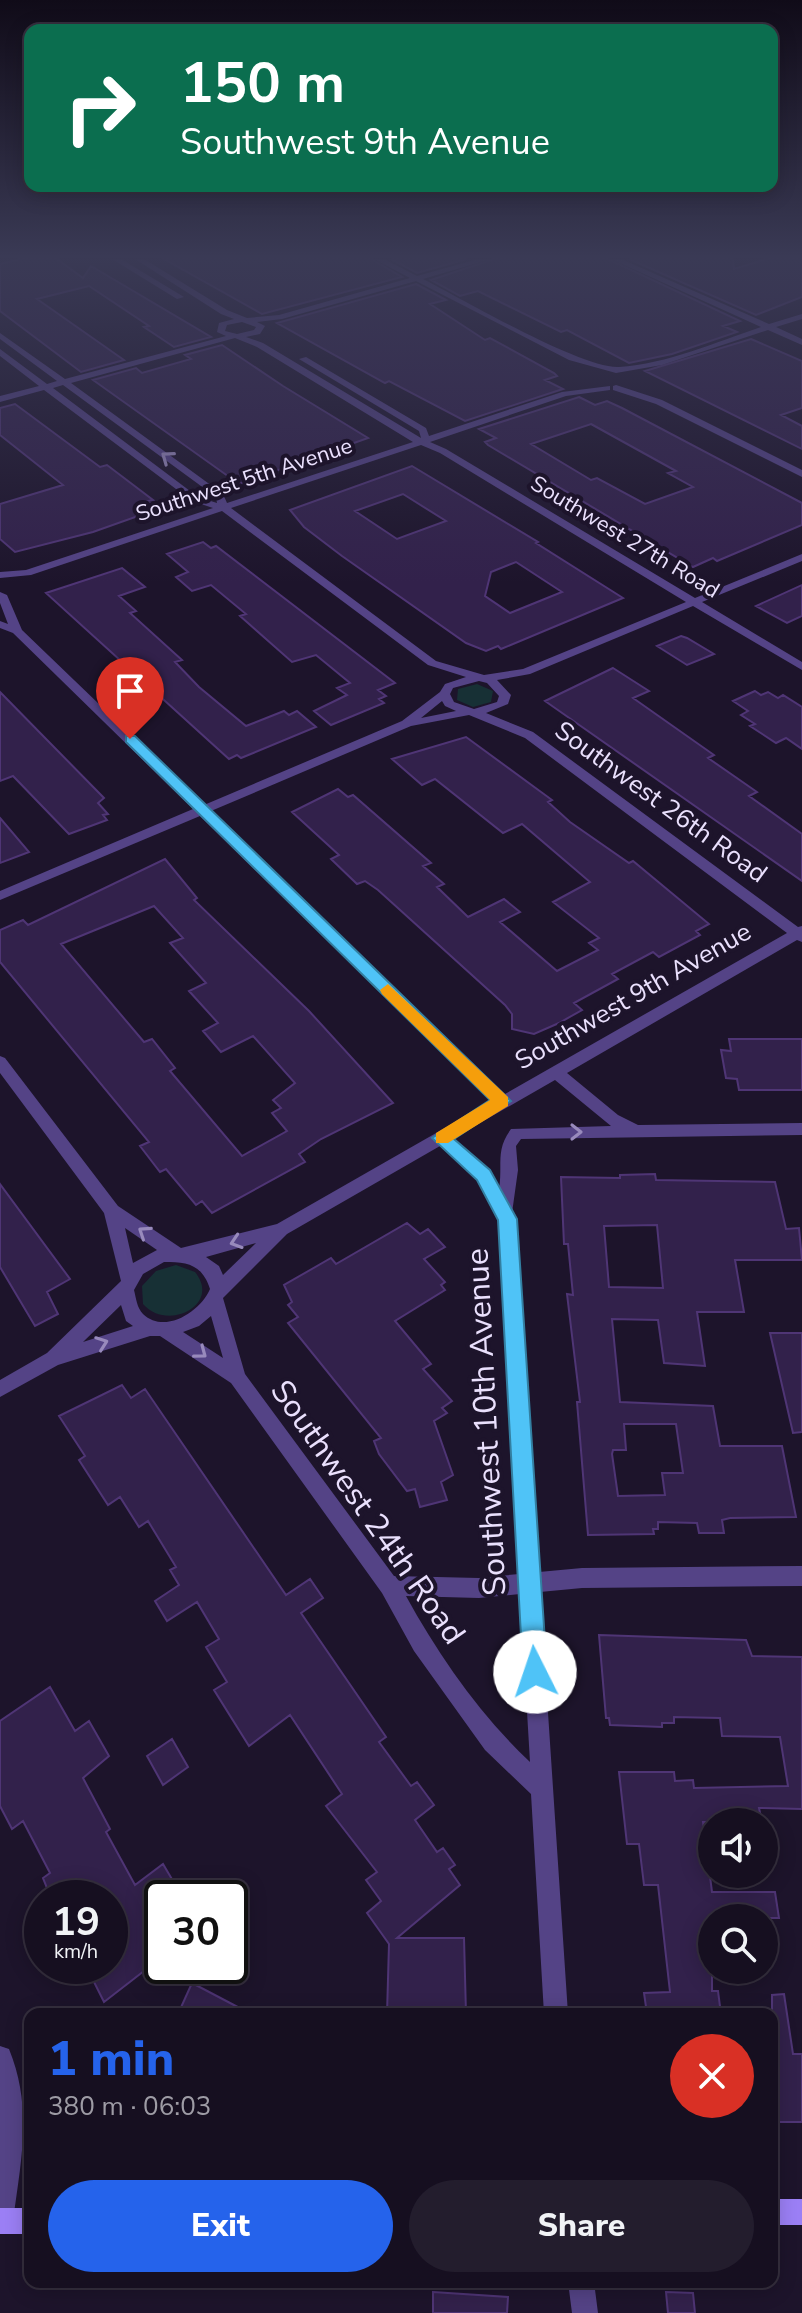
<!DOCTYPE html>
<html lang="en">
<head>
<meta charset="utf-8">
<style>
  body { margin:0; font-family:"Nunito Sans",sans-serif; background:#231d2d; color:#f1f3f6; height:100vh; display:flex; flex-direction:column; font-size:30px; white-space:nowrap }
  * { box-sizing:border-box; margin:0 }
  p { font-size:26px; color:#9e9ca5 }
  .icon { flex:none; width:44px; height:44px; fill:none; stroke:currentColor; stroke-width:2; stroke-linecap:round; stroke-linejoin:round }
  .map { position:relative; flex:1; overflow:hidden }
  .side { position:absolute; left:24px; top:2008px; width:754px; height:280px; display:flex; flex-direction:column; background:#160f20; border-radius:16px; box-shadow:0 4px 20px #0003,0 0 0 2px #352f3e }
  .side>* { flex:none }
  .guide { position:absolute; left:24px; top:24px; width:754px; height:168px; border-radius:16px; box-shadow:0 4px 20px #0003,0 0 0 2px #352f3e; background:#0b6e4f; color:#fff; overflow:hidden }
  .tools { position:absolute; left:698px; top:1808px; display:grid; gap:16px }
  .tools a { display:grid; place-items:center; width:80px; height:80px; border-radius:50%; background:#160f20; box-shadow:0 4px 20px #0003,0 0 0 2px #352f3e; font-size:40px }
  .speed { position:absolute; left:24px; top:1880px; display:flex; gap:16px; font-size:40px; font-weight:700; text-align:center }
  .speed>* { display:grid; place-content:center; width:104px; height:104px; border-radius:50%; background:#160f20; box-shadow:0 4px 20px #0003,0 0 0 2px #352f3e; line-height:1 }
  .speed small { font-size:20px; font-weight:400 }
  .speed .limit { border:4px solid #111; border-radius:12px; background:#fff; color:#111 }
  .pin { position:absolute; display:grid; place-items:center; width:68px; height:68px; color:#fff; margin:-82px -34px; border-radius:50% 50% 50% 0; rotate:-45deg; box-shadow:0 0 8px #0007 }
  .pin .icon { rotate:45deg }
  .me { position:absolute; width:88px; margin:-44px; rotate:356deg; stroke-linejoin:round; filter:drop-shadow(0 0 6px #0008) }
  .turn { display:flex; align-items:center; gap:28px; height:168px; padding:0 24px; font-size:36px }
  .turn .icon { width:104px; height:104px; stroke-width:2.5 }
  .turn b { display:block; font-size:56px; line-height:68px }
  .round { display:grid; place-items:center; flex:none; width:84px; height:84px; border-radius:42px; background:#231d2d }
  .head { display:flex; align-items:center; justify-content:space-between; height:136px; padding:0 24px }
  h1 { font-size:48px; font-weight:800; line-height:60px; color:#2563eb }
  .action { display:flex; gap:16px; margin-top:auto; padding:16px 24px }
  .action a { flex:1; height:92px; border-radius:48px; background:#2563eb; color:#fff; font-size:32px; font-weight:800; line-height:92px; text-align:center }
  .action a+a { background:#231d2d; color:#f1f3f6 }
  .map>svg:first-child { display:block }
</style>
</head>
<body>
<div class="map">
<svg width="802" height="2313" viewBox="0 0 802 2313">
  <rect width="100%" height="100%" fill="#1d142b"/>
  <path fill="#173035" d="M477,684l16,7 -2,11 -18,5 -16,-7 1,-11z
    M176,1265l19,7c27,33 -28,60 -52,32l-1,-18 14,-15z"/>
  <path fill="#32214b" stroke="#4f3575" stroke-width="2" fill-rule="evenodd" d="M21,259h36l26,19 8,-12 120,71 -37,10 -30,-20 5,-1 -60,-40 -52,13 87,61 -43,12 -81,-61v-47z
    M164,259h207l31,18 -140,37z
    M391,259h76l-50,14z
    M494,259h114l132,62 -17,5 14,6 -65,22 -43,9 -62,-33 -6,2 -83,-41 -18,5 -29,-16z
    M629,259h104l1,10 33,-10h35v38l-46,18z
    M416,284l30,16 -16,4 55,36 5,-2 64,35 3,3 -12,4 18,9 -98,32 -76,-40 -4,2 -108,-60z
    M751,339l51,22v47l-21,7 21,11v23l-157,-78z
    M222,345l61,41 85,52 -129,46 -146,-104 43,-12 6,5 49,-14 -6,-4z
    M579,397l16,8 12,-4 15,7 180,95v22l-85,36 -4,-3 -20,9 -205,-122 -3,-3 11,-4 -17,-9zM591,424l85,47 -8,2 25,14 -48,17 -48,-26 -6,2 -60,-36z
    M15,404l85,63 7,-2 46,35 -5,1 10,8 -65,23 -78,20 -15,-13v-35l63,-19 -63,-50v-27z
    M412,466l126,76 -2,1 87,55 -122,51 -3,-3 -12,5 -20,-8 -124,-87 -38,-29 -14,-17zM403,494l43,27 -49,18 -42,-28zM516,562l46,30 -52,21 -25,-17 6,-24z
    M203,542l8,6 5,-2 179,137 -17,7 8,6 -7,3 5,4 -53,22 -17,-14 33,-16 -10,-7 13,-5 -34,-28 -24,7 -52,-46 6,-2 -35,-29 -19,6 -16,-14 12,-5 -21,-18z
    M122,568l23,19 -26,9 17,15 -6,2 52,47 -7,2 24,25 47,39 38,-15 5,4 8,-4 19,16 -75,31 -4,-3 -8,4 -183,-166z
    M802,585v31l-15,7 -31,-17z
    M681,636l6,2 27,16 -27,11 -30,-19z
    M613,668l36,23 -16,7 81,57 -6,3 49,34 -8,4 53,38v47l-257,-180z
    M755,691l6,4 7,-3 10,6 5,-3 19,12v42l-16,-11 -10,5 -26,-17 5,-2 -14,-9 7,-4 -15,-10z
    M0,692l104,106 -6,5 10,11 -5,1 4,5 -38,14 -56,-58 -13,5z
    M466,737l86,63 -4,2 22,20 59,41 4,-2 76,63 -13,7 4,4 -41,22 -6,-5 -41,22 6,5 -44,24 8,7 -23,13 -25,11 -22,-5v-15l-7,-9 -127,-115 -13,-9 -8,3 -26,-25 8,-4 -47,-43 46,-23 10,8 5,-2 78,68 -8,3 21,18 -7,3 31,30 36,-18 16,13 -20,10 57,49 41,-21 -9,-7 10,-5 -46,-36 37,-20 -68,-58 -19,9 -68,-54 -13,6 -30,-26z
    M0,818l29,34 -29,11z
    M165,859l32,39 -3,2 115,111 84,92 -72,36 -22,15 6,8 -93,51 -10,-12 -6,4 -30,-36 -6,3 -20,-26 9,-4 -149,-180v-32l23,-10 5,5zM154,906l29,32 -13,5 36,40 -17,8 29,32 -15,8 18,21 32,-16 42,47 -22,17 8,8 -9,5 15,18 -45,25 -72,-85 5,-3 -23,-29 -8,3 -83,-98z
    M729,1039h73v51h-63l-2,-11 -11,-1 -5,-28 10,1z
    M655,1174l1,6 119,2 11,47 13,-1 3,32h-67l9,52h-47l8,54 -41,-3 -6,-43 -46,-1 8,83 93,4 7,40h62l14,71 -66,1 -8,2 2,13h-25l-2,-10 -39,-1v7h-5l1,5 -66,1 -11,-133h3l-13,-108 6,1 -5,-51h-4l-3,-67 59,1v-3zM657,1225l6,63 -54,-1 -5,-61zM624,1424h52l7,49h-21l3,22 -47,1 -6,-42 1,-4h13z
    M0,1184l70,95 -23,13 11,22 -23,12 -35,-59z
    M407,1223l13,11 8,-5 17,18 -21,12 21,23 -4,3 4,5 -50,31 36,43 -8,5 29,32 -10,7 5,5 -13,8 19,54 -12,7 6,18 -27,7 -5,-18 -8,2 -28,-37 -5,-13 7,-3 -93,-115 10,-6 -10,-12 4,-3 -8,-17 47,-27 5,6z
    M770,1333h32v99l-9,1z
    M122,1385l9,13 14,-9 141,206 24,-16 13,19 -22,15 85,124 -7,5 32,44 6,-4 17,23 -19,15 22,32 6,-4 12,17 -6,4 11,16 -63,53h67l2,76h-79l2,-70 -22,-31 14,-12 -15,-21 11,-8 -51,-66 16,-12 -52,-79 -41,31 -35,-56 13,-8 -21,-35 13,-8 -22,-37 -30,19 -12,-20 24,-16 -9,-15 6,-3 -28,-46 -9,6 -19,-30 -12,8 -29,-45 6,-4 -26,-40z
    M599,1635l147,5 6,16 50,1v152l-43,-1 3,14h-59l9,70h63l4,26h-67v73h6l3,23h-74l-3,-21 26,-1 -12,-107h-14l-5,-41h-12l-8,-72h55l1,9 18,-1 1,8 94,-2 -8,-49 -58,-1 -2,-18 -46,-1v6h-12v4l-52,-2 -1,-7h-3z
    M50,1687l25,44 14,-10 20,35 -26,22 27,51 -4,3 29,53 28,-21 20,34h-21v59l-58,45 -18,-36h24v-68h-59l-8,-20 7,-5 -27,-52 -11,8 -12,-23v-85z
    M172,1739l16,28 -25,18 -16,-29z
    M192,1983l59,31h-73z
    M784,1994l9,60h9v68h-30v-127z
    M433,2292l75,5 -1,16h-74z
    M666,2292l27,1 2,20h-27z"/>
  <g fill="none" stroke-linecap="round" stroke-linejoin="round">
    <path fill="#544386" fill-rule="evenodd" d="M112,259h9l63,38 -7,2z
      M135,259h9l83,51 20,8 32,-3 131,-37 -36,-19h10l33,17 61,-17h13l-68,20c39,20 159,90 196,88 48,-3 97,-25 142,-40l-150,-68h10l148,65 33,-10v5l-26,8 26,12v6l-34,-15 -106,35 -46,8 -47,-13 -153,-79 -134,38 -25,3 8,4 -5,8 -14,3 17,6 158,95 -2,-7 -120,-72 7,-2 120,71 3,8 133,-44 48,-6v4l-44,6 -136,46 16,7 249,149 107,-44v7l-100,41 100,60v8l-109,-64 -163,68 -33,6 14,15 -3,9 -22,9 47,19 265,195 4,-1v16l-5,-2 -230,133 51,42 20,10 164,-2v12l-281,4 -5,7 2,24 -6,43 3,6 24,353 43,-4 220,-2v20l-220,2 -42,4 28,422h-24l-13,-220 -46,-44 -71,-99 -32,-58 -151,-210 -71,-47h-10l-92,29 -58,32v-17l47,-27 74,-72 -17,-68 -104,-140v-17l5,2 113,148 63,42 96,-24 215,-123 -292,-285 -200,84v-9l193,-82 -180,-176 -13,-5v-7l8,3 -8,-21v-11l7,3 15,35 182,175 198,-84 38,-29 5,-8 21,-7 -38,-12 -206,-154 -191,64 -31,3v-6l26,-2 187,-62 -21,-7 -148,-111 -44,12v-6l39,-10 -39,-30v-7l47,35 10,-3 -57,-42v-6l65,46 161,-43 -9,-4 2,-9 15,-4 -13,-5zM242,322l14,5 -2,3 -17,4 -12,-3 2,-6zM235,338l22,9 156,95 -186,61 -4,-9 -152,-111zM63,385l153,112 1,6 -19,-6 -145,-109zM421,445l19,8 246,149 -163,67 -39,6 -48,-14 -205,-153zM479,681l8,2 12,13 -2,6 -23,7 -20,-7 -4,-8 3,-6zM442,701l3,5 11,5 -35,7zM469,715l56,23 262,195 -282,161 -294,-283 200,-85zM555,1080l56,46 -100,3c-16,22 -8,34 -12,61l-10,-19 -37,-32zM440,1146l37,33 22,40 20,355 -40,4 -85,-2 -149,-202 -22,-76 64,-64zM125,1228l32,22 -24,13zM256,1243l-33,32 -4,-9 -13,-9zM164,1262c23,0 38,2 46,27 -9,22 -45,46 -67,25 -6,-6 -7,-16 -9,-24l9,-16zM121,1305l5,16 7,5 -50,16zM211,1316l12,42 -40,-26 16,-6zM520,1594l10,168c-50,-47 -91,-106 -124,-166l73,2z
      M616,385l46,15 140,70v7l-146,-73 -43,-14v-4z
      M0,2046l9,3c24,59 12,111 4,172l-4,9 -9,4z
      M568,2282h26l4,31h-26z"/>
    <path fill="#9b7ff5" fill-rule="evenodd" d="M772,2199h30v26h-30z
      M0,2208h30v26h-30z"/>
  </g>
  <defs><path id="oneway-chevron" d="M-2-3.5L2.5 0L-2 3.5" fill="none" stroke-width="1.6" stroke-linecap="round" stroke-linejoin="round" transform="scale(2)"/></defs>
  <g stroke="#988abc">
    <use href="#oneway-chevron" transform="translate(167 457) rotate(-144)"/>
    <use href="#oneway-chevron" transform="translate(576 1132)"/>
    <use href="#oneway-chevron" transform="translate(144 1232) rotate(-146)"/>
    <use href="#oneway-chevron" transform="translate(236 1242) rotate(162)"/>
    <use href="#oneway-chevron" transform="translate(102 1343) rotate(-20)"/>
    <use href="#oneway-chevron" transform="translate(201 1353) rotate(37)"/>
  </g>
  <linearGradient id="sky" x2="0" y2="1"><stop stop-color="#100b18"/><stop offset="0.44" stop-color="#3a3a55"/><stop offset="1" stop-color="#3a3a55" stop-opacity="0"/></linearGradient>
  <rect width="802" height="583" fill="url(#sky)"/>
  <path fill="#4fc3f7" stroke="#337fa1" stroke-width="2" d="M126,736h9l376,365 -57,38 36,31 27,49 30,453 -4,8 -8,3 -8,-3 -4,-8 -25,-452 -21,-40 -45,-42 58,-38 -364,-358z"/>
  <path fill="#f59e0b" d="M388,984l120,113v9l-60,37h-12v-10l54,-33 -108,-106 -2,-4z"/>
  <g text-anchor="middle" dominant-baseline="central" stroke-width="8" stroke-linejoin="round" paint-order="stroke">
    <g font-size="22" fill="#eae0fd" stroke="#1d142b">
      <text transform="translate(244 480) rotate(-18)">Southwest 5th Avenue</text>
      <text transform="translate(625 537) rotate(31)">Southwest 27th Road</text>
    </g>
    <g font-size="26" fill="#eae0fd" stroke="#1d142b">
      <text transform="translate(661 802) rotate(36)">Southwest 26th Road</text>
      <text transform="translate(633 996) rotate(-30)">Southwest 9th Avenue</text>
    </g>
    <g font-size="32" fill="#eae0fd" stroke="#1d142b">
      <text transform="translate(486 1422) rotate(-93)">Southwest 10th Avenue</text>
      <text transform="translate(368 1512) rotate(55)">Southwest 24th Road</text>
    </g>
  </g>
</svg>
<div class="tools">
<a><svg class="icon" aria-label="sound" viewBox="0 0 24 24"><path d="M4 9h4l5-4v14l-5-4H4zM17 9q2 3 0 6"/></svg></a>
<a><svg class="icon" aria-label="search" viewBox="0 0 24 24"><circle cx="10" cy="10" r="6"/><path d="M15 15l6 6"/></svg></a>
</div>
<div class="speed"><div>19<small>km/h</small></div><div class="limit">30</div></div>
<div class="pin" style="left:130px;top:739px;background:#d93025"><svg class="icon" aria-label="arrive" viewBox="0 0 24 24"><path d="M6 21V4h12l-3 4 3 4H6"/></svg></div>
<svg class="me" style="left:535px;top:1672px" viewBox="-20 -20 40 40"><circle r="19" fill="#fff"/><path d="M0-13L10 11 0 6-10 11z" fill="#4fc3f7"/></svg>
<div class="guide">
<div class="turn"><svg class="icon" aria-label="right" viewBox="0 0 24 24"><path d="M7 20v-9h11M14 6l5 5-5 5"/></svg><div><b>150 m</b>Southwest 9th Avenue</div></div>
</div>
<section class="side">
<div class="head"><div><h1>1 min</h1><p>380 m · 06:03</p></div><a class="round" style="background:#d93025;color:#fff"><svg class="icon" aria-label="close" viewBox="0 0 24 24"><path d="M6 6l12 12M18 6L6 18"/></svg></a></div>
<div class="action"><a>Exit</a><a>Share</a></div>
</section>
</div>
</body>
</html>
